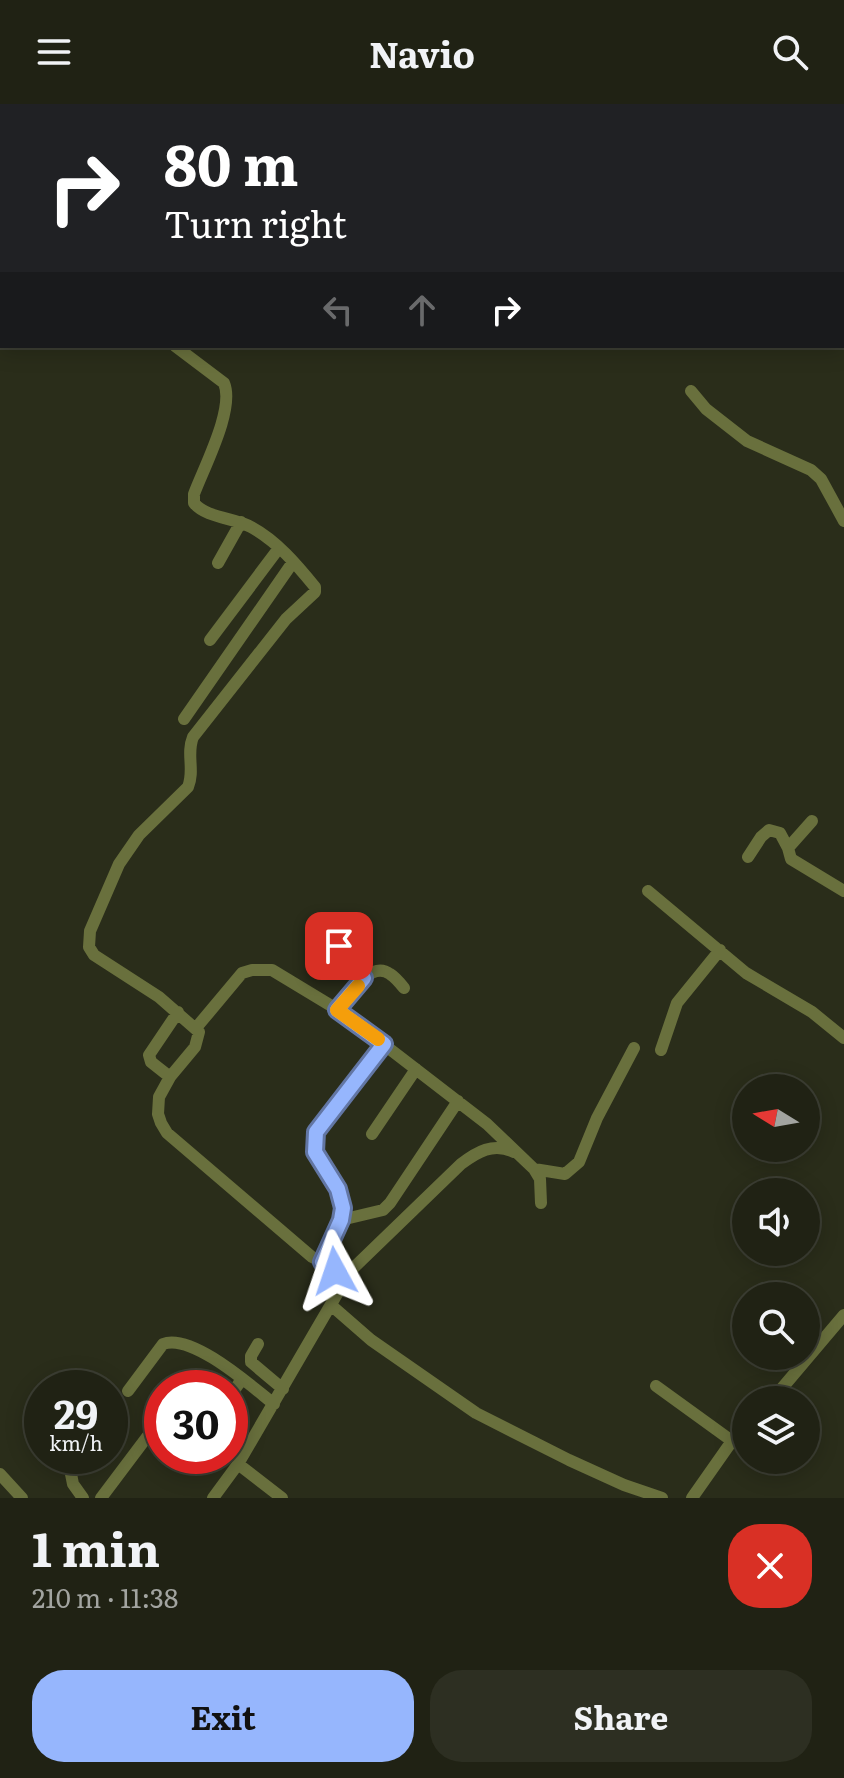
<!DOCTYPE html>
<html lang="en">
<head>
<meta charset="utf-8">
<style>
  body { margin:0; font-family:Literata,serif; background:#2d2f22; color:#f1f3f6; height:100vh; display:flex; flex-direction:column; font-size:30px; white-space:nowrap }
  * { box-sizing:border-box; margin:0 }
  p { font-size:26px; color:#a2a4a0 }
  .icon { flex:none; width:44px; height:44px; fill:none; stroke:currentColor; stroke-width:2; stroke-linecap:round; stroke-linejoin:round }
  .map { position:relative; height:1394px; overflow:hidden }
  .drawer { display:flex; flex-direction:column; background:#202214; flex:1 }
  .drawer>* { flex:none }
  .guide { position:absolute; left:0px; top:0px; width:844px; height:244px; box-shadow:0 4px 20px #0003,0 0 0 2px #3d3f34; background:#202124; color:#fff; overflow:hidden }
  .needle { width:52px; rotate:281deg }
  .controls { position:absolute; left:732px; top:970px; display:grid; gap:16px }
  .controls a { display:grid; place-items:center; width:88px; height:88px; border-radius:50%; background:#202214; box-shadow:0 4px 20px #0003,0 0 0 2px #3d3f34; font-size:40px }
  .speed { position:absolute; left:24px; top:1266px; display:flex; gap:16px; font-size:40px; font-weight:700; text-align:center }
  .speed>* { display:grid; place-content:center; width:104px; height:104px; border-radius:50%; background:#202214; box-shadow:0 4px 20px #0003,0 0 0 2px #3d3f34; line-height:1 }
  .speed small { font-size:20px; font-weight:400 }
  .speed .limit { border:12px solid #d22; background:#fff; color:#111 }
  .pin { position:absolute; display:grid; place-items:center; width:68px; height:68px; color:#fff; margin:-34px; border-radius:16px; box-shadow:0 4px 12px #0006 }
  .me { position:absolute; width:88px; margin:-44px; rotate:355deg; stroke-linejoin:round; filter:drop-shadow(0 0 6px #0008) }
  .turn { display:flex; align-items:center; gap:28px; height:168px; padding:0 32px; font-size:36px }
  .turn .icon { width:104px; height:104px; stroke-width:2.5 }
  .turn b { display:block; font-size:56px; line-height:68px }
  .lanes { display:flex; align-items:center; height:76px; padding:0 32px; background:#0003; justify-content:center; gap:40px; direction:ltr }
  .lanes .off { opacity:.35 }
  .round { display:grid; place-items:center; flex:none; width:84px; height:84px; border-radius:32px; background:#2d2f22 }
  .summary { display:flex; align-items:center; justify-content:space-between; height:136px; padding:0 32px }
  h1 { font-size:48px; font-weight:700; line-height:60px }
  .cta { display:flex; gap:16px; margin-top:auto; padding:16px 32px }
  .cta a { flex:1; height:92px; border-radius:32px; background:#96b6fd; color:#111; font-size:32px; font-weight:700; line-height:92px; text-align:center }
  .cta a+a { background:#2d2f22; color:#f1f3f6 }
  header { display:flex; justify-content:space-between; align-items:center; height:104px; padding:0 32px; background:#202214; font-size:36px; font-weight:700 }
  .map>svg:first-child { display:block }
</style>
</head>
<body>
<header><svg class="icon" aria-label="menu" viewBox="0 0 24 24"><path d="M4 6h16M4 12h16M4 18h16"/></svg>Navio<svg class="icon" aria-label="search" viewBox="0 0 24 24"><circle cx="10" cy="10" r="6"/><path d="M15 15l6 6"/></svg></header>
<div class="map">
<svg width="844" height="1394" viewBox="0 0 844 1394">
  <rect width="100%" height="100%" fill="#2a2d1a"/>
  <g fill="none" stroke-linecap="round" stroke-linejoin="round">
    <path stroke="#69703d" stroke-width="12" d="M133,0l5,2
      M175,242l49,37c11,26 -20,84 -30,111v9c12,15 41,15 57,24 26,14 46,38 64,60v5l-29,27 -93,118c-7,17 2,33 -5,50l-49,48 -20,29 -29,67 -1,16 5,8 65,42 40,35 -4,15 -25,30 -11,20 -1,17 3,9 6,10 145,124 10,5
      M691,287l15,18 41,32 64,29 10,9 23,42
      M218,459l23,-41
      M210,536l69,-92
      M184,615l109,-157
      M812,717l-24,27 3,11 53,32
      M748,753l13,-20 8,-7 11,3 8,15
      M648,787l98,82 66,39 32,26
      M350,826c-22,21 -1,32 14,48
      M337,906c11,-13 33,-51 53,-36 5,3 10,9 14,14
      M196,924l46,-55 10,-3h20l71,43 144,111 47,45 31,5 14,-12 18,-44 37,-70
      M661,946l16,-47 43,-53
      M170,973l-19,-15 -2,-7 29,-43
      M372,1030l44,-65
      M534,1065l6,10 1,24
      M341,1116l1,-21 -27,-47 1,-20 68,-88
      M341,1176l120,-116c16,-12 32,-22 53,-12
      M332,1202l39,34 105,73 93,47 55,25 38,13
      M258,1240l-7,12v6l32,27
      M656,1282l76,55
      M128,1287l35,-47c29,-11 88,42 111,60
      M230,1292l12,-17
      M772,1296l72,-85
      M238,1360l44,34
      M0,1370l22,24
      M83,1394l-10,-14 -2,-10 17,-18
      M101,1394l61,-81
      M213,1394l25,-34 99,-170 4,-14 -6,-9 -13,-9 19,-42 42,-10 7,-7 68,-102
      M692,1394l40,-57 14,-14"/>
  </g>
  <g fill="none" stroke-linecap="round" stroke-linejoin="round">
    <g stroke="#6276a4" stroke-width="20">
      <path id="route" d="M335,1167l-13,-9 19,-42 2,-12 -5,-19 -23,-37 1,-20 68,-88 -47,-34 27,-32 -24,-25 -1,-7"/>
    </g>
    <use href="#route" stroke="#96b6fd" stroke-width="14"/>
    <path stroke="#f59e0b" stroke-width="14" d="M358,882l-21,24 41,29"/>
  </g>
</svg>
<div class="controls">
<a><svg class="needle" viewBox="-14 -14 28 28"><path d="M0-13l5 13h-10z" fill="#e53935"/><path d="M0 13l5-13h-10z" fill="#a2a4a0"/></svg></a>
<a><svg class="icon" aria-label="sound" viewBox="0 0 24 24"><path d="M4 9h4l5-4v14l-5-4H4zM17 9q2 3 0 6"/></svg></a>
<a><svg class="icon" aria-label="search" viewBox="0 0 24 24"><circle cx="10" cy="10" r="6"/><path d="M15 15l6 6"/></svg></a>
<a><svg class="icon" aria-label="layers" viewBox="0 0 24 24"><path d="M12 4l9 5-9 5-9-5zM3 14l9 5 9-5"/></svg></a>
</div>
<div class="speed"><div>29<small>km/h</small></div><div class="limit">30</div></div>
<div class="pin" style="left:339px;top:842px;background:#d93025"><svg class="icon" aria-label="arrive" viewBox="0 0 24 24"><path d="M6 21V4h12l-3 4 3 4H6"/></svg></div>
<svg class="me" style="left:335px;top:1167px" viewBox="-20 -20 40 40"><path d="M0-17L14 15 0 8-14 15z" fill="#96b6fd" stroke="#fff" stroke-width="4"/></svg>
<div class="guide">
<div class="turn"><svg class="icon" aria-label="right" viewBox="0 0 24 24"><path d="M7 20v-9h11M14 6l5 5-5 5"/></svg><div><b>80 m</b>Turn right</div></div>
<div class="lanes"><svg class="icon off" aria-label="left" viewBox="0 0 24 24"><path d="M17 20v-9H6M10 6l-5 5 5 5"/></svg><svg class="icon off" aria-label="ahead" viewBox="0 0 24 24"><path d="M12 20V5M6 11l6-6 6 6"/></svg><svg class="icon" aria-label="right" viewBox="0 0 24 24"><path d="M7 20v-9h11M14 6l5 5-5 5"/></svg></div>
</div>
</div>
<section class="drawer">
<div class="summary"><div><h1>1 min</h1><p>210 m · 11:38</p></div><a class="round" style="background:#d93025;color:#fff"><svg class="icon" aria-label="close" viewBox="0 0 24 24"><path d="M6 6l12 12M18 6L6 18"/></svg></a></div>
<div class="cta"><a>Exit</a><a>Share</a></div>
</section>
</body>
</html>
